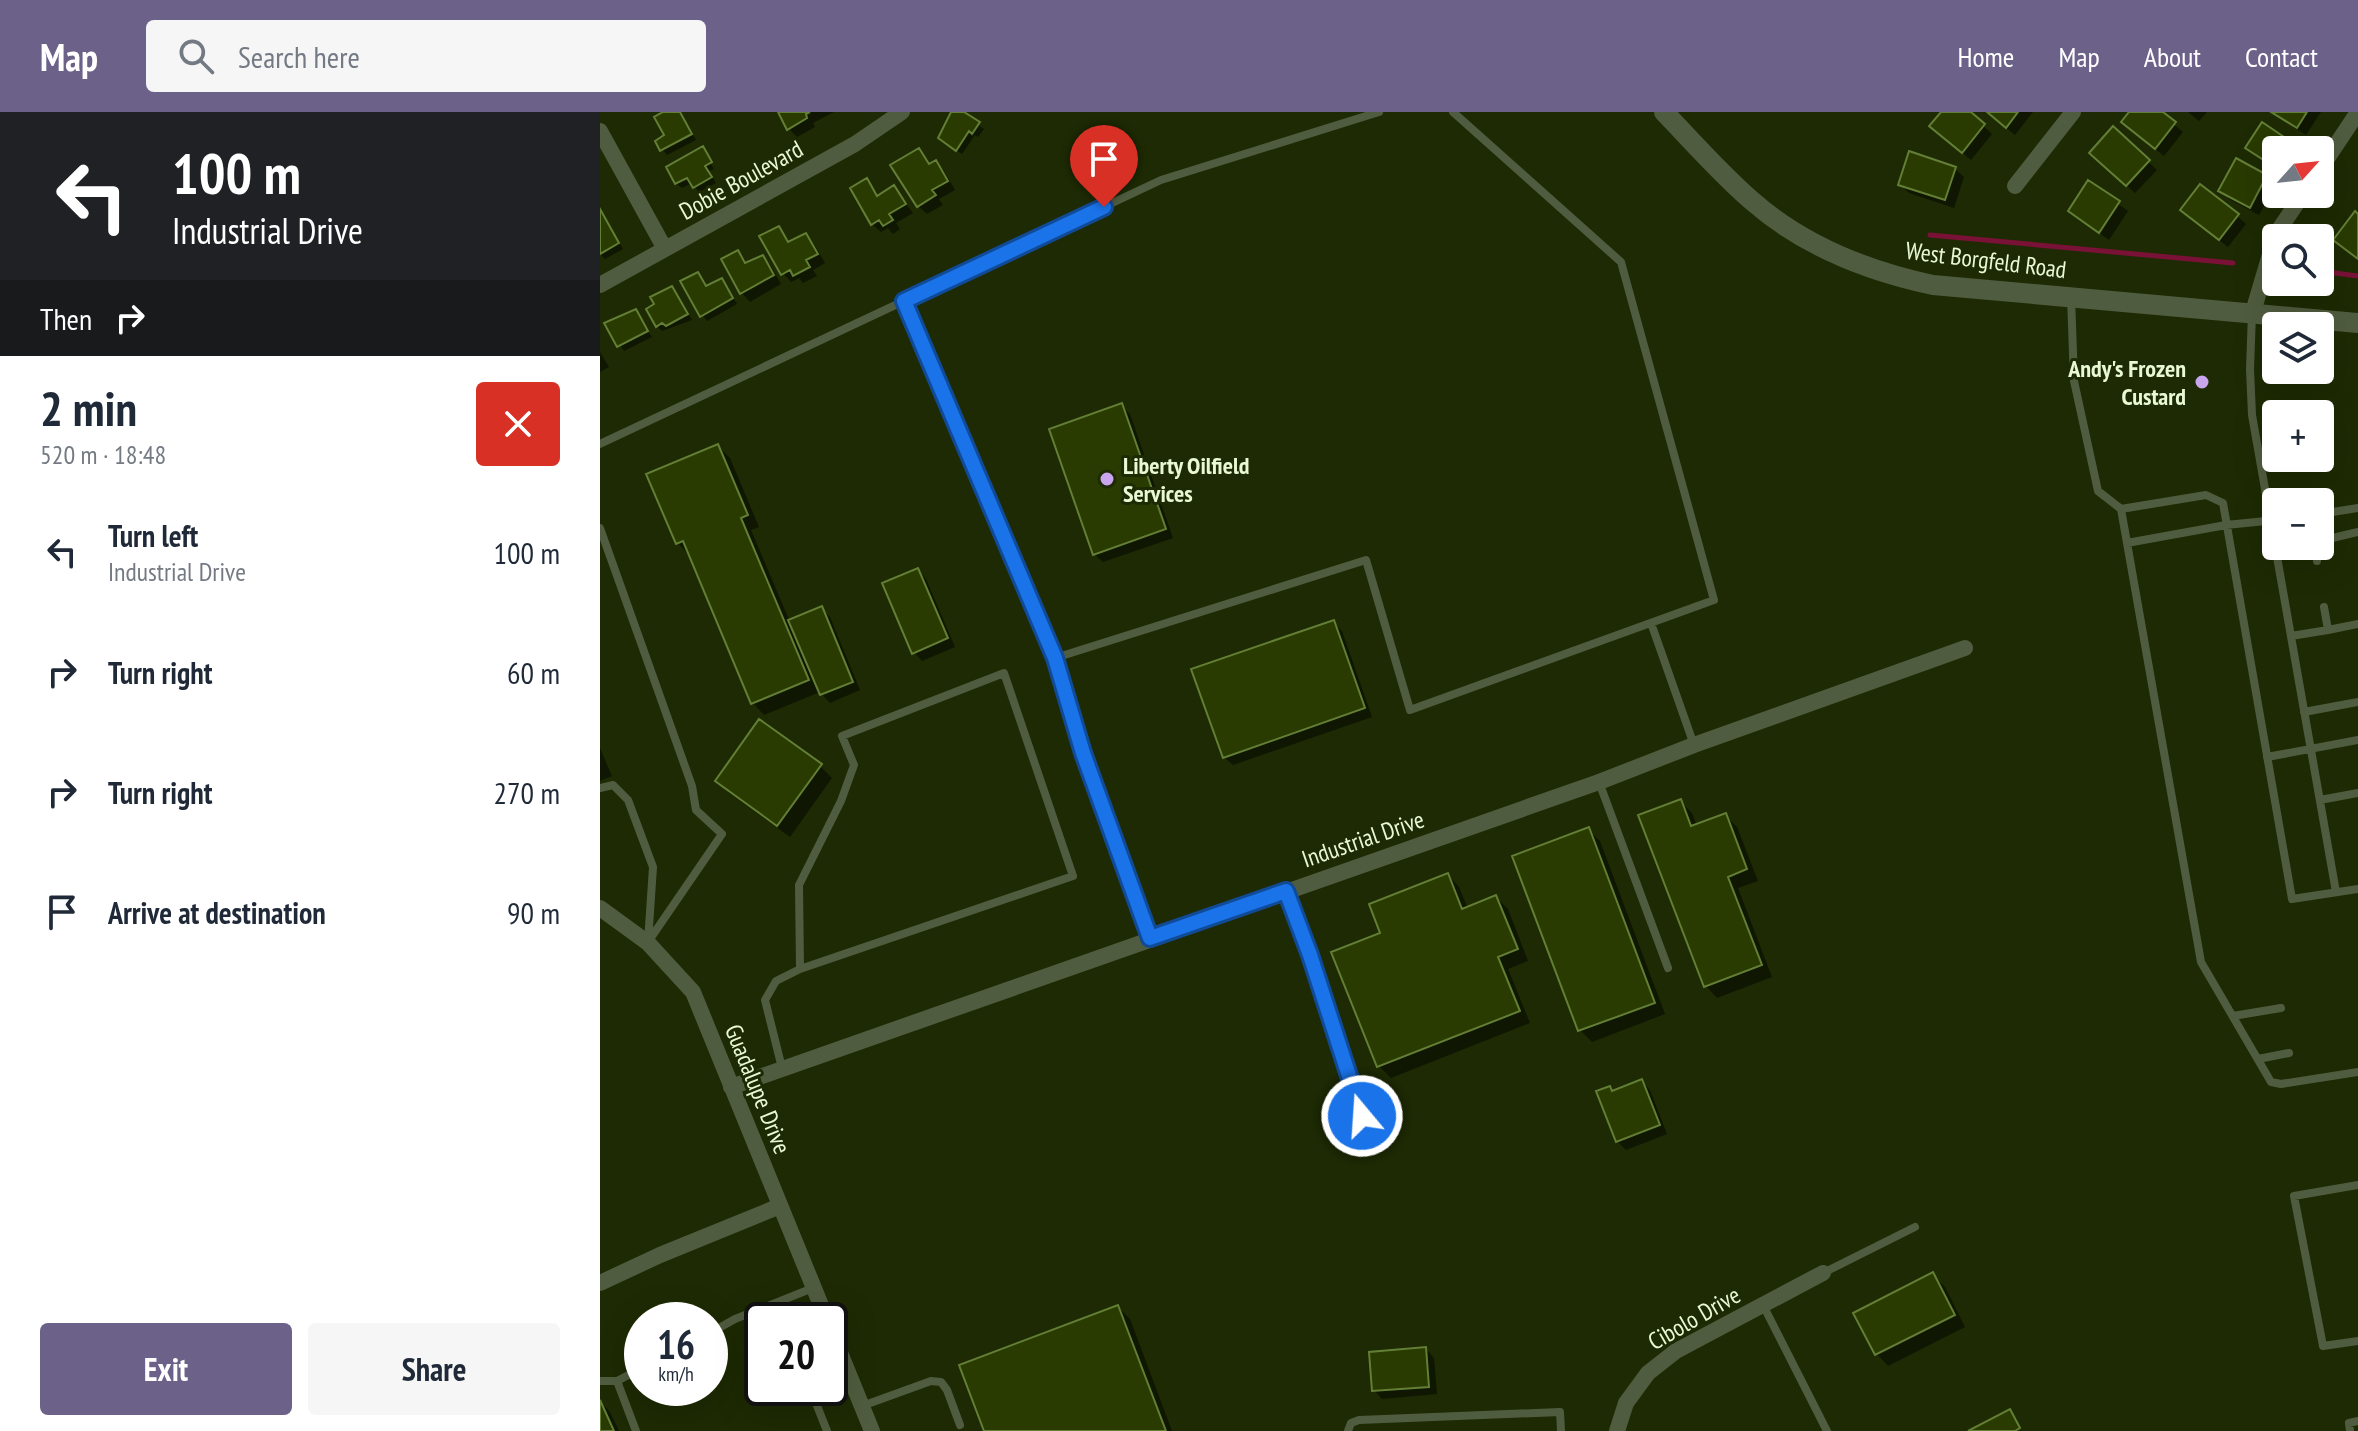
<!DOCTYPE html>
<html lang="en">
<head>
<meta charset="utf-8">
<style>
  body { margin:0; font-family:"PT Sans Narrow",sans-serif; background:#f6f6f7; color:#1f2937; height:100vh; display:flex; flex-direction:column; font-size:30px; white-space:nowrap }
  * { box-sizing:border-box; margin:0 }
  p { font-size:26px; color:#747a83 }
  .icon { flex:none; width:44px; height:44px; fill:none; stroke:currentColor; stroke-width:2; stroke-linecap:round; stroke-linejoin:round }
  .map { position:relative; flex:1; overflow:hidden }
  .side { display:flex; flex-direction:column; background:#fff; width:600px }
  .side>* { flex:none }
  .hud { background:#202124; color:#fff; overflow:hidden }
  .needle { width:52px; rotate:63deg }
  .tools { position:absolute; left:1662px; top:24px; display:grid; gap:16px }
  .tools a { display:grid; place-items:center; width:72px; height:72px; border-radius:8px; background:#fff; box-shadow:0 8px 32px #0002; font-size:40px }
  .speed { position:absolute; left:24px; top:1190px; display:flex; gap:16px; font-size:40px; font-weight:700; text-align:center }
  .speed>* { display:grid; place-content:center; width:104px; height:104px; border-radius:50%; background:#fff; box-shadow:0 8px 32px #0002; line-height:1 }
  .speed small { font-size:20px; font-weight:400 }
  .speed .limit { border:4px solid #111; border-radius:12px; background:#fff; color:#111 }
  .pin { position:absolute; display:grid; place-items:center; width:68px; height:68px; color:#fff; margin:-82px -34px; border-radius:50% 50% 50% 0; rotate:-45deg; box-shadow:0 0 8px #0007 }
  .pin .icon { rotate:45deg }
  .me { position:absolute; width:88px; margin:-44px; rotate:342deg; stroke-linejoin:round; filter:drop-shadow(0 0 6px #0008) }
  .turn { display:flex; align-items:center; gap:28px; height:168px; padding:0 40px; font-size:36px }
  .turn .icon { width:104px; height:104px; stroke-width:2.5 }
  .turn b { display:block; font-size:56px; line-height:68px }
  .then { display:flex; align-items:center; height:76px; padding:0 40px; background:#0003; gap:16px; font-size:30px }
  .round { display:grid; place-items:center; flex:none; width:84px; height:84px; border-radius:8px; background:#f6f6f7 }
  .headline { display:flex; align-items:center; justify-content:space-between; height:136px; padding:0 40px }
  h1 { font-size:48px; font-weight:600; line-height:60px }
  .primary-button { display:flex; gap:16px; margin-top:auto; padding:16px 40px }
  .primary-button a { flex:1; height:92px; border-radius:8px; background:#6b6189; color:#fff; font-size:32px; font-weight:600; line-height:92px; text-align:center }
  .primary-button a+a { background:#f6f6f7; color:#1f2937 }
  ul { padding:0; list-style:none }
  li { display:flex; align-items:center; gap:24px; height:120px; padding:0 40px }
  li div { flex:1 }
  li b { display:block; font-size:30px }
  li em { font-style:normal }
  header { display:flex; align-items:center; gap:48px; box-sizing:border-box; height:112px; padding:0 40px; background:#6b6189; color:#fff }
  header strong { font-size:38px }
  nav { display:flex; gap:44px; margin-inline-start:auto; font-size:28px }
  .search { width:560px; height:72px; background:#f6f6f7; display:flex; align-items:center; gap:20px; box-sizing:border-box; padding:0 28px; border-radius:8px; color:#747a83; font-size:30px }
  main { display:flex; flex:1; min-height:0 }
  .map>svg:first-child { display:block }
</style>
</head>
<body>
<header>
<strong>Map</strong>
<div class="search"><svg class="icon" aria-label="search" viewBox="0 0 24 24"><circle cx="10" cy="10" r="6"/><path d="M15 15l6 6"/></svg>Search here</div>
<nav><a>Home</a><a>Map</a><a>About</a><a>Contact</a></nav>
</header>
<main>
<section class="side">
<div class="hud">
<div class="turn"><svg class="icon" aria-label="left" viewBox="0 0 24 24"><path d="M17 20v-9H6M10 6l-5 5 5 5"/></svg><div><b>100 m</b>Industrial Drive</div></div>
<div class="then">Then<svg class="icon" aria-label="right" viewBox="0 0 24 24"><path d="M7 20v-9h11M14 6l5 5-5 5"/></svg></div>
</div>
<div class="headline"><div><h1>2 min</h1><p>520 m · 18:48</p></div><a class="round" style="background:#d93025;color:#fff"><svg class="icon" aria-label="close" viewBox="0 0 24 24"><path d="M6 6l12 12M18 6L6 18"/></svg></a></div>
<ul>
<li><svg class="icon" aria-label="left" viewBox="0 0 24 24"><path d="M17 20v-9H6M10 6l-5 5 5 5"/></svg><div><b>Turn left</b><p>Industrial Drive</p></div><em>100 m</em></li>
<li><svg class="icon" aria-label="right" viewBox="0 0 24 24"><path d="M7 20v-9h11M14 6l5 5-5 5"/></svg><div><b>Turn right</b></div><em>60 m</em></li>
<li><svg class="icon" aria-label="right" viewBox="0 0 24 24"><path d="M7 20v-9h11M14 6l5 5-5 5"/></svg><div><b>Turn right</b></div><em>270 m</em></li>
<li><svg class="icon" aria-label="arrive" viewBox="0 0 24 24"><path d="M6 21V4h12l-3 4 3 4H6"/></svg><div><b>Arrive at destination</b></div><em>90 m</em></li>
</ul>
<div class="primary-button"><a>Exit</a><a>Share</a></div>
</section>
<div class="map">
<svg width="1758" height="1319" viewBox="0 0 1758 1319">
  <rect width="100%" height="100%" fill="#1d2a03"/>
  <path fill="#0007" d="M67,0h14l15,28 -29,15 -5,-6 5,-13z
    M180,0h54l-21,11 2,4 -18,10 -8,-8z
    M354,0h7l23,17 -6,8 -3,-2 -13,19 -16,-11z
    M1343,0h25l24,22 -21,26 -31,-26z
    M1387,0h46l-18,23z
    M1532,0h27l24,20 -19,24 -32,-25z
    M1588,0h19l-8,9z
    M1671,0h50l-15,23z
    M1514,17l43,41 -22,23 -43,-40z
    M1688,30l6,6 -2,2h-16v18l-23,-15z
    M319,38l12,15 4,-2 9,8 11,19 -16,9 4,6 -16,9 -9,-8z
    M104,40l10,17 -5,2 7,12 -17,9 -7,-9 -10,5 -6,-5z
    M1355,57l9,8 -10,31 -45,-15 -9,-9z
    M1666,65l9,8 -16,30 -30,-16 -8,-9z
    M267,69l13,16 14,-9 19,25 -17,10 4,6 -7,5 -5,-6 -7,4 -9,-8z
    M1489,71l39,28 -19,29 -39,-29z
    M0,98l23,39 -18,10 -5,-5z
    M1637,104l9,8 -18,23 -37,-28z
    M178,116l13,15 15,-8 8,9 11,19 -12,7 4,6 -14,7 -4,-5 -8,4 -8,-9z
    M138,140l10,12 15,-7 8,9 10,18 -31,18 -8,-9 -19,-33z
    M98,162l10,14 14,-8 15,24 -30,17 -5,-6z
    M72,176l20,32 -30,11 -5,-5z
    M35,200l17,25 -28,14 -17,-27z
    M0,240l9,15 -9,5z
    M521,294l9,8 43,124 -70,24 -9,-8z
    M118,334l12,12 29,69 -8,3 39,92 31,-13 9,8 30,73 -30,13 -10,-11 -56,23 -11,-12 -64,-148 -11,-12z
    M318,458l8,9 29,68 -33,14 -8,-9z
    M733,510l9,9 30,86 -139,48 -9,-8z
    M0,636l12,28 -12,5z
    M220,654l12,12 -42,59 -61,-44 -11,-12z
    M1080,689l12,12 5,13 28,-11 12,12 21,54 -20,7 34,89 -55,21 -11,-12z
    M988,717l12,12 65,173 -73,28 -12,-12 -65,-173z
    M848,763l11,12 9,22 28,-12 12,12 20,52 -20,8 22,54 -139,55 -12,-12 4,-132z
    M1042,970l8,8 17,44 -41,16 -9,-9 -7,-53 4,4z
    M1333,1163l12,12 20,40 -77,39 -11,-12z
    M518,1195l12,12 42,112h-186z
    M826,1237l8,9 3,36 -55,5 -8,-9z
    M0,1289l10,11 9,19h-19z"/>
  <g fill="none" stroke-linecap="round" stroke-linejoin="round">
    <path stroke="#7a1237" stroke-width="5" d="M1330,123l303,28
      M1720,159l38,5"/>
  </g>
  <path fill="#293b00" stroke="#637e35" stroke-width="2" d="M63,0h17l12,22 -32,17 -5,-10 9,-6 -10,-18z
    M178,0h32l-4,2 1,4 -20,12z
    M351,0h13l16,10 -8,12 -3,-3 -13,20 -18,-13z
    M1341,0h30l14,12 -23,29 -33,-27z
    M1387,0h31l-12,16z
    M1529,0h34l13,10 -21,27 -34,-27z
    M1671,0h36l-10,16z
    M1662,10l28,19 -6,9h-8l-3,16 -28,-18z
    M1513,14l37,34 -24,26 -37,-33z
    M103,34l9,16 -7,4 7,11 -19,11 -6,-10 -12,6 -9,-17z
    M319,36l10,16 7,-4 12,21 -16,9 4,5 -19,12 -27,-42z
    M1309,39l47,16 -11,33 -47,-15z
    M1636,46l31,17 -17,33 -32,-17z
    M267,66l10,18 17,-11 12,19 -17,10 4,6 -10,6 -4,-6 -8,5 -21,-37z
    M1488,68l32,21 -21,32 -31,-22z
    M1600,72l39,30 -20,26 -39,-30z
    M0,97l19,34 -19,11z
    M1755,99l3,3v45l-25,-19z
    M179,114l9,16 18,-9 12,21 -12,6 4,7 -17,9 -3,-6 -9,5 -22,-39z
    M138,138l7,13 18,-8 11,20 -34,19 -19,-35z
    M98,160l8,14 16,-8 11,20 -33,19 -20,-36z
    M72,174l16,28 -22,12 -4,-3 -6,4 -10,-18 8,-5 -4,-7z
    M36,197l12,22 -31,16 -13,-24z
    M522,291l44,126 -73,26 -44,-126z
    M118,332l30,71 -7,3 68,162 -58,24 -68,-163 -7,3 -30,-70z
    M318,456l30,70 -36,16 -30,-71z
    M222,494l31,76 -33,13 -32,-75z
    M734,508l31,88 -142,50 -32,-89z
    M159,607l63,45 -45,62 -62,-45z
    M1081,687l10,27 35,-13 21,56 -19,8 34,88 -58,22 -66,-172z
    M989,715l66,176 -77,28 -66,-175z
    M848,761l14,36 34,-14 22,54 -20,8 22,54 -143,56 -46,-115 49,-19 -11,-29z
    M1042,967l18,46 -44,17 -20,-51 14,-5 2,5z
    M1333,1160l22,43 -80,40 -22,-42z
    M518,1193l48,126h-182l-25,-66z
    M826,1235l3,40 -57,4 -3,-39z
    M0,1288l14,31h-14z
    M1410,1297l10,19 -5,3h-47z"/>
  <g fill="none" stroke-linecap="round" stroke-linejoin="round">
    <path stroke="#505c3f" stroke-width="8" d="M1471,185l3,84 24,110 23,18 80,453 70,120 10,2 77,-12
      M304,189l151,357
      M1652,201l-2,56 2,46 84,477
      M0,332l561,-264 218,-68
      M1521,397l85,-14 17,8 69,396 66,-10
      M1720,402l38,-6
      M0,416l92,258 4,24 26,24 -74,108
      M1720,429l38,-9
      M1527,431l99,-18 50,-5
      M1717,434v15
      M1051,511l43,122
      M1728,518l30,-6
      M1691,524l37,-6 -4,-23
      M1704,600l54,-10
      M1667,645l91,-17
      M999,670l69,186
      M0,676l13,-3 15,15 25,67 -5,75
      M1720,688l38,-7
      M686,779l24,64 52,161
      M550,826l-67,-185 -28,-95 311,-98 44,150 304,-110 -93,-338 -168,-150
      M1633,904l48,-8
      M1658,947l31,-6
      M182,956l-17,-68 11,-19 24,-12 273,-93 -69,-203 -162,63 12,29 -13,36 -42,84 1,84
      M1758,1073l-64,11 29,150 35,-5
      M1223,1161l92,-46
      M176,1192l7,16
      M1163,1193l64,126
      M110,1221l25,-14 78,-31
      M0,1269h17l25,-13
      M17,1269l19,50
      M210,1276l17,43
      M262,1294l69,-25 10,1 6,8 13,35
      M748,1319l3,-8 8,-3 201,-8 1,19
      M1750,1319l-1,-8 9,-2"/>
    <path stroke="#505c3f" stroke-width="16" d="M0,19l65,118
      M1720,57l38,-57
      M1415,74l58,-74
      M0,173l255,-141 47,-32
      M1653,200l23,-78 27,-40
      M0,796l48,35 45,49 134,328
      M131,975l868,-305 95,-37 271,-97
      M0,1171l60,-28 120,-49
      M230,1216l42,103
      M1017,1319l9,-28 22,-30 28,-22 147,-78"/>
    <path stroke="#505c3f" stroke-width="20" d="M1064,0c28,29 56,61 87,88 51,45 116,71 182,85l425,38"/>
  </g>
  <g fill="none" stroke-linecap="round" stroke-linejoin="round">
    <g stroke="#114b97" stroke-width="20">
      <path id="route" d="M504,95l-200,94 151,357 28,95 67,185 136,-47 24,64 52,161"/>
    </g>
    <use href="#route" stroke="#1a73e8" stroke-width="14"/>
  </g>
  <g fill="#c9a5ee" stroke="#1d2a03" stroke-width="3">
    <circle cx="1602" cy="270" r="8"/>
    <circle cx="507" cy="367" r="8"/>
  </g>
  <g text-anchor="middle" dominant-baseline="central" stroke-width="6" stroke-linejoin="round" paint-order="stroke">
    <g font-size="24" fill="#e9f9d4" stroke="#1d2a03">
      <text transform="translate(141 68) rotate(-29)">Dobie Boulevard</text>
      <text transform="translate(1386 148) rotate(7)">West Borgfeld Road</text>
      <text transform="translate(763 727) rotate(-19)">Industrial Drive</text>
      <text transform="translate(158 977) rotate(68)">Guadalupe Drive</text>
      <text transform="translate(1094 1206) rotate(-30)">Cibolo Drive</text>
    </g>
    <g font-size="24" font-weight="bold" fill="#e9f9d4" stroke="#1d2a03" text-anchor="end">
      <text x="1586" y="256">Andy's Frozen<tspan x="1586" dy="28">Custard</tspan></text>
      <text x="523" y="353" text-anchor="start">Liberty Oilfield<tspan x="523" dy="28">Services</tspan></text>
    </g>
  </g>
</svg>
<div class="tools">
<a><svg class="needle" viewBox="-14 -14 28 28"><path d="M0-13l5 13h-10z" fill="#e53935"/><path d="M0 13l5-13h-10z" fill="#747a83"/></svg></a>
<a><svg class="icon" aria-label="search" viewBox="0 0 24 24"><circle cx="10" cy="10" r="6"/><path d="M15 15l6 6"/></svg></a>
<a><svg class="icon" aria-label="layers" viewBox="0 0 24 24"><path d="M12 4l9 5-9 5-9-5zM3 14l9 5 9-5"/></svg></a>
<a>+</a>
<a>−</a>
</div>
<div class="speed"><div>16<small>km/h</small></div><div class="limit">20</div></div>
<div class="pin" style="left:504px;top:95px;background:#d93025"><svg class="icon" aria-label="arrive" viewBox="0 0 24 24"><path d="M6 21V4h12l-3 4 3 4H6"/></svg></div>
<svg class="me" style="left:762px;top:1004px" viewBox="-20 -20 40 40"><circle r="17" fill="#1a73e8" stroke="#fff" stroke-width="3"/><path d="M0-11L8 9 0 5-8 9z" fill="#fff"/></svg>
</div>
</main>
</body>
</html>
